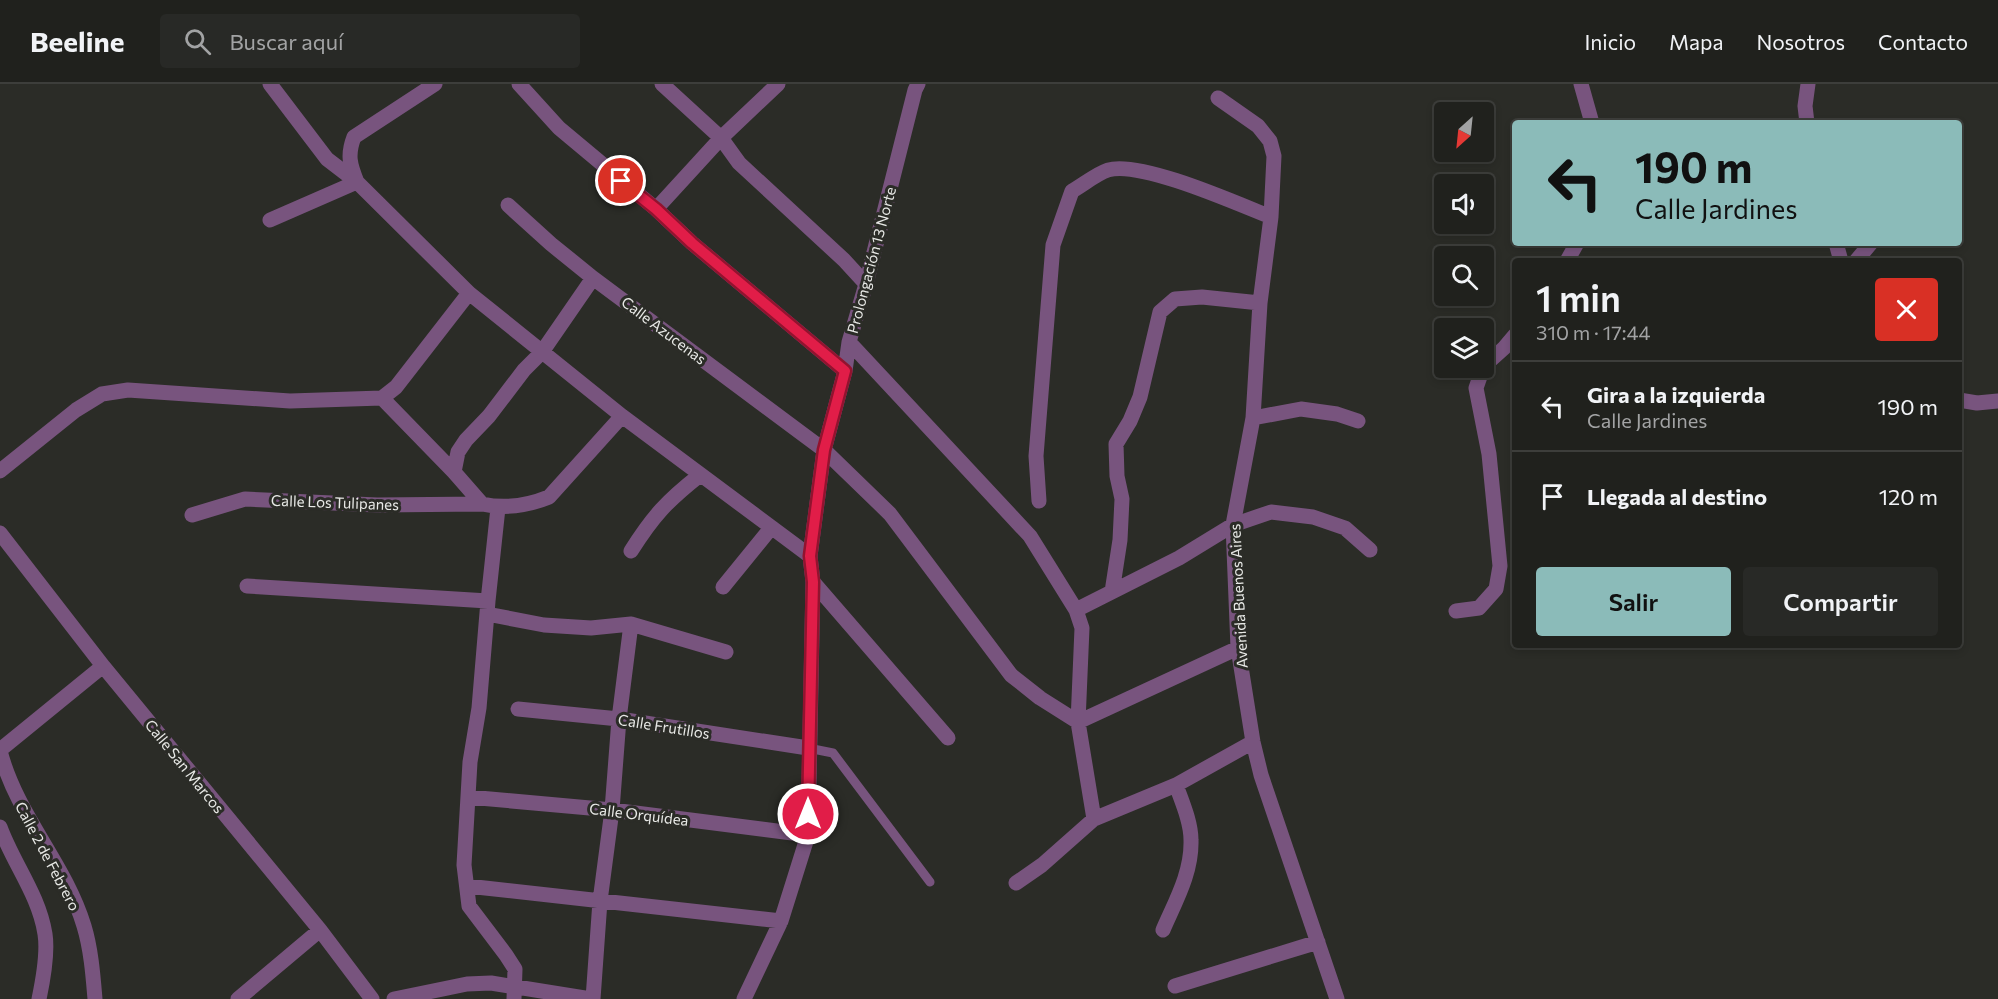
<!DOCTYPE html>
<html lang="es">
<head>
<meta charset="utf-8">
<style>
  body { margin:0; font-family:Commissioner,sans-serif; background:#282926; color:#f1f3f6; height:100vh; display:flex; flex-direction:column; font-size:22px; white-space:nowrap }
  * { box-sizing:border-box; margin:0 }
  p { font-size:20px; color:#a2a3a4 }
  .icon { flex:none; width:33px; height:33px; fill:none; stroke:currentColor; stroke-width:2; stroke-linecap:round; stroke-linejoin:round }
  .map { position:relative; flex:1; overflow:hidden }
  .side { position:absolute; left:1512px; top:174px; width:450px; height:390px; display:flex; flex-direction:column; background:#20211d; border-radius:6px; box-shadow:0 3px 9px #0003,0 0 0 2px #3d3e3b }
  .side>* { flex:none }
  .top-card { position:absolute; left:1512px; top:36px; width:450px; height:126px; border-radius:6px; box-shadow:0 3px 9px #0003,0 0 0 2px #3d3e3b; background:#8bbbb9; color:#111; overflow:hidden }
  .needle { width:39px; rotate:207deg }
  .buttons { position:absolute; left:1434px; top:18px; display:grid; gap:12px }
  .buttons a { display:grid; place-items:center; width:60px; height:60px; border-radius:6px; background:#20211d; box-shadow:0 3px 9px #0003,0 0 0 2px #3d3e3b; font-size:30px }
  .pin { position:absolute; display:grid; place-items:center; width:51px; height:51px; color:#fff; margin:-26px; border:3px solid #fff; border-radius:50%; box-shadow:0 2px 6px #0007 }
  .me { position:absolute; width:66px; margin:-33px; rotate:0deg; stroke-linejoin:round; filter:drop-shadow(0 0 4px #0008) }
  .turn { display:flex; align-items:center; gap:21px; height:126px; padding:0 24px; font-size:27px }
  .turn .icon { width:78px; height:78px; stroke-width:2.5 }
  .turn b { display:block; font-size:42px; line-height:51px }
  .round { display:grid; place-items:center; flex:none; width:63px; height:63px; border-radius:6px; background:#282926 }
  .head { display:flex; align-items:center; justify-content:space-between; height:102px; padding:0 24px }
  h1 { font-size:36px; font-weight:600; line-height:45px }
  .primary-button { display:flex; gap:12px; margin-top:auto; padding:12px 24px }
  .primary-button a { flex:1; height:69px; border-radius:6px; background:#8bbbb9; color:#111; font-size:24px; font-weight:600; line-height:69px; text-align:center }
  .primary-button a+a { background:#282926; color:#f1f3f6 }
  ul { padding:0; list-style:none }
  li { display:flex; align-items:center; gap:18px; height:90px; padding:0 24px; border-top:2px solid #3d3e3b }
  li div { flex:1 }
  li b { display:block; font-size:22px }
  li em { font-style:normal }
  header { display:flex; align-items:center; gap:36px; box-sizing:border-box; height:84px; padding:0 30px; background:#20211d; border-bottom:2px solid #3d3e3b }
  header strong { font-size:28px }
  nav { display:flex; gap:33px; margin-inline-start:auto; font-size:21px }
  .search { width:420px; height:54px; background:#282926; display:flex; align-items:center; gap:15px; box-sizing:border-box; padding:0 21px; border-radius:6px; color:#a2a3a4; font-size:22px }
  .map>svg:first-child { display:block }
</style>
</head>
<body>
<header>
<strong>Beeline</strong>
<div class="search"><svg class="icon" aria-label="search" viewBox="0 0 24 24"><circle cx="10" cy="10" r="6"/><path d="M15 15l6 6"/></svg>Buscar aquí</div>
<nav><a>Inicio</a><a>Mapa</a><a>Nosotros</a><a>Contacto</a></nav>
</header>
<div class="map">
<svg width="1998" height="915" viewBox="0 0 1998 915">
  <rect width="100%" height="100%" fill="#2b2c27"/>
  <g fill="none" stroke-linecap="round" stroke-linejoin="round">
    <path stroke="#78547e" stroke-width="9" d="M808,664l25,5 97,129"/>
    <path stroke="#78547e" stroke-width="15" d="M435,0l-81,53c-7,18 -4,28 3,45l112,111 153,123 188,140
      M519,0l40,44 97,81 36,34 153,128
      M662,0l59,54 18,25 105,97 22,24
      M1581,0l11,39
      M1218,14l40,28 12,15 4,15 -3,61 -11,86 -7,115 -20,107 5,123 15,94 8,33 76,224
      M1807,39l-2,-17 3,-22
      M508,121l43,39 42,34 231,172 66,64 121,161 29,23 38,24 160,-74
      M656,125l65,-71 57,-54
      M270,136l87,-38 -30,-23 -57,-75
      M1836,159l5,18
      M1567,177l10,-18
      M1856,177l15,-18
      M849,258l181,194 46,74 6,18 -4,94 16,97
      M1484,282l20,-18 11,-13
      M382,314l72,74 28,32
      M1959,316l18,3 21,-2
      M1253,334l48,-9 36,5 21,7
      M0,387l76,-61 26,-16 26,-4 162,11 92,-3 14,-11 73,-94
      M454,388l4,-20 8,-12 23,-24 35,-46 18,-18 51,-74
      M1039,417l-3,-45 17,-211 19,-54c11,-6 24,-17 36,-21 32,-10 130,34 163,47
      M498,424l-10,93 -9,107 -9,54 -6,103 5,41 37,49 9,14 -1,30
      M192,431l53,-16 132,6 105,-1c23,5 45,2 67,-7l73,-81
      M0,449l103,133 217,264 52,69
      M631,467c22,-35 36,-50 69,-76
      M813,498l135,156
      M247,502l241,15
      M723,503l48,-59
      M1112,508l8,-52 2,-41 -5,-23 -1,-32 14,-23 10,-24 20,-85 15,-13 27,-2 58,6
      M1076,526l103,-52 54,-33 38,-13 42,5 32,11 25,22
      M1456,527l23,-3 17,-19 4,-23 -11,-112 -13,-66 7,-20
      M487,530l57,11 47,3 40,-4 95,28
      M518,625l101,10 189,29
      M0,666l103,-84
      M0,667c17,65 65,112 84,175 7,23 9,49 11,73
      M468,713l144,13 196,25
      M0,743c13,36 39,68 45,107 3,19 -2,46 -6,65
      M1016,799l26,-18 52,-46 82,-34 77,-43
      M467,802l314,35
      M1163,846c12,-28 29,-57 28,-90 0,-18 -9,-38 -15,-55
      M1175,902l143,-44
      M238,915l82,-69
      M394,915l73,-15 24,-1 100,16
      M593,915l7,-98 12,-91 7,-91 12,-95
      M744,915l37,-78 27,-86 5,-253 -3,-26 14,-106 21,-79 4,-29 17,-58 49,-194 3,-6"/>
  </g>
  <g fill="none" stroke-linecap="round" stroke-linejoin="round">
    <g stroke="#92132f" stroke-width="15">
      <path id="route" d="M621,97l35,28 36,34 153,128 -21,79 -14,106 3,26 -5,232"/>
    </g>
    <use href="#route" stroke="#e11d48" stroke-width="10"/>
  </g>
  <g text-anchor="middle" dominant-baseline="central" stroke-width="6" stroke-linejoin="round" paint-order="stroke">
    <g font-size="15" fill="#e8e9e6" stroke="#2b2c27">
      <text transform="translate(871 176) rotate(-75)">Prolongación 13 Norte</text>
      <text transform="translate(664 246) rotate(37)">Calle Azucenas</text>
      <text transform="translate(335 418) rotate(2)">Calle Los Tulipanes</text>
      <text transform="translate(1238 512) rotate(-93)">Avenida Buenos Aires</text>
      <text transform="translate(664 642) rotate(9)">Calle Frutillos</text>
      <text transform="translate(185 682) rotate(51)">Calle San Marcos</text>
      <text transform="translate(639 730) rotate(7)">Calle Orquídea</text>
      <text transform="translate(48 772) rotate(62)">Calle 2 de Febrero</text>
    </g>
  </g>
</svg>
<div class="buttons">
<a><svg class="needle" viewBox="-14 -14 28 28"><path d="M0-13l5 13h-10z" fill="#e53935"/><path d="M0 13l5-13h-10z" fill="#a2a3a4"/></svg></a>
<a><svg class="icon" aria-label="sound" viewBox="0 0 24 24"><path d="M4 9h4l5-4v14l-5-4H4zM17 9q2 3 0 6"/></svg></a>
<a><svg class="icon" aria-label="search" viewBox="0 0 24 24"><circle cx="10" cy="10" r="6"/><path d="M15 15l6 6"/></svg></a>
<a><svg class="icon" aria-label="layers" viewBox="0 0 24 24"><path d="M12 4l9 5-9 5-9-5zM3 14l9 5 9-5"/></svg></a>
</div>
<div class="pin" style="left:621px;top:97px;background:#d93025"><svg class="icon" aria-label="arrive" viewBox="0 0 24 24"><path d="M6 21V4h12l-3 4 3 4H6"/></svg></div>
<svg class="me" style="left:808px;top:730px" viewBox="-20 -20 40 40"><circle r="17" fill="#e11d48" stroke="#fff" stroke-width="3"/><path d="M0-11L8 9 0 5-8 9z" fill="#fff"/></svg>
<div class="top-card">
<div class="turn"><svg class="icon" aria-label="left" viewBox="0 0 24 24"><path d="M17 20v-9H6M10 6l-5 5 5 5"/></svg><div><b>190 m</b>Calle Jardines</div></div>
</div>
<section class="side">
<div class="head"><div><h1>1 min</h1><p>310 m · 17:44</p></div><a class="round" style="background:#d93025;color:#fff"><svg class="icon" aria-label="close" viewBox="0 0 24 24"><path d="M6 6l12 12M18 6L6 18"/></svg></a></div>
<ul>
<li><svg class="icon" aria-label="left" viewBox="0 0 24 24"><path d="M17 20v-9H6M10 6l-5 5 5 5"/></svg><div><b>Gira a la izquierda</b><p>Calle Jardines</p></div><em>190 m</em></li>
<li><svg class="icon" aria-label="arrive" viewBox="0 0 24 24"><path d="M6 21V4h12l-3 4 3 4H6"/></svg><div><b>Llegada al destino</b></div><em>120 m</em></li>
</ul>
<div class="primary-button"><a>Salir</a><a>Compartir</a></div>
</section>
</div>
</body>
</html>
